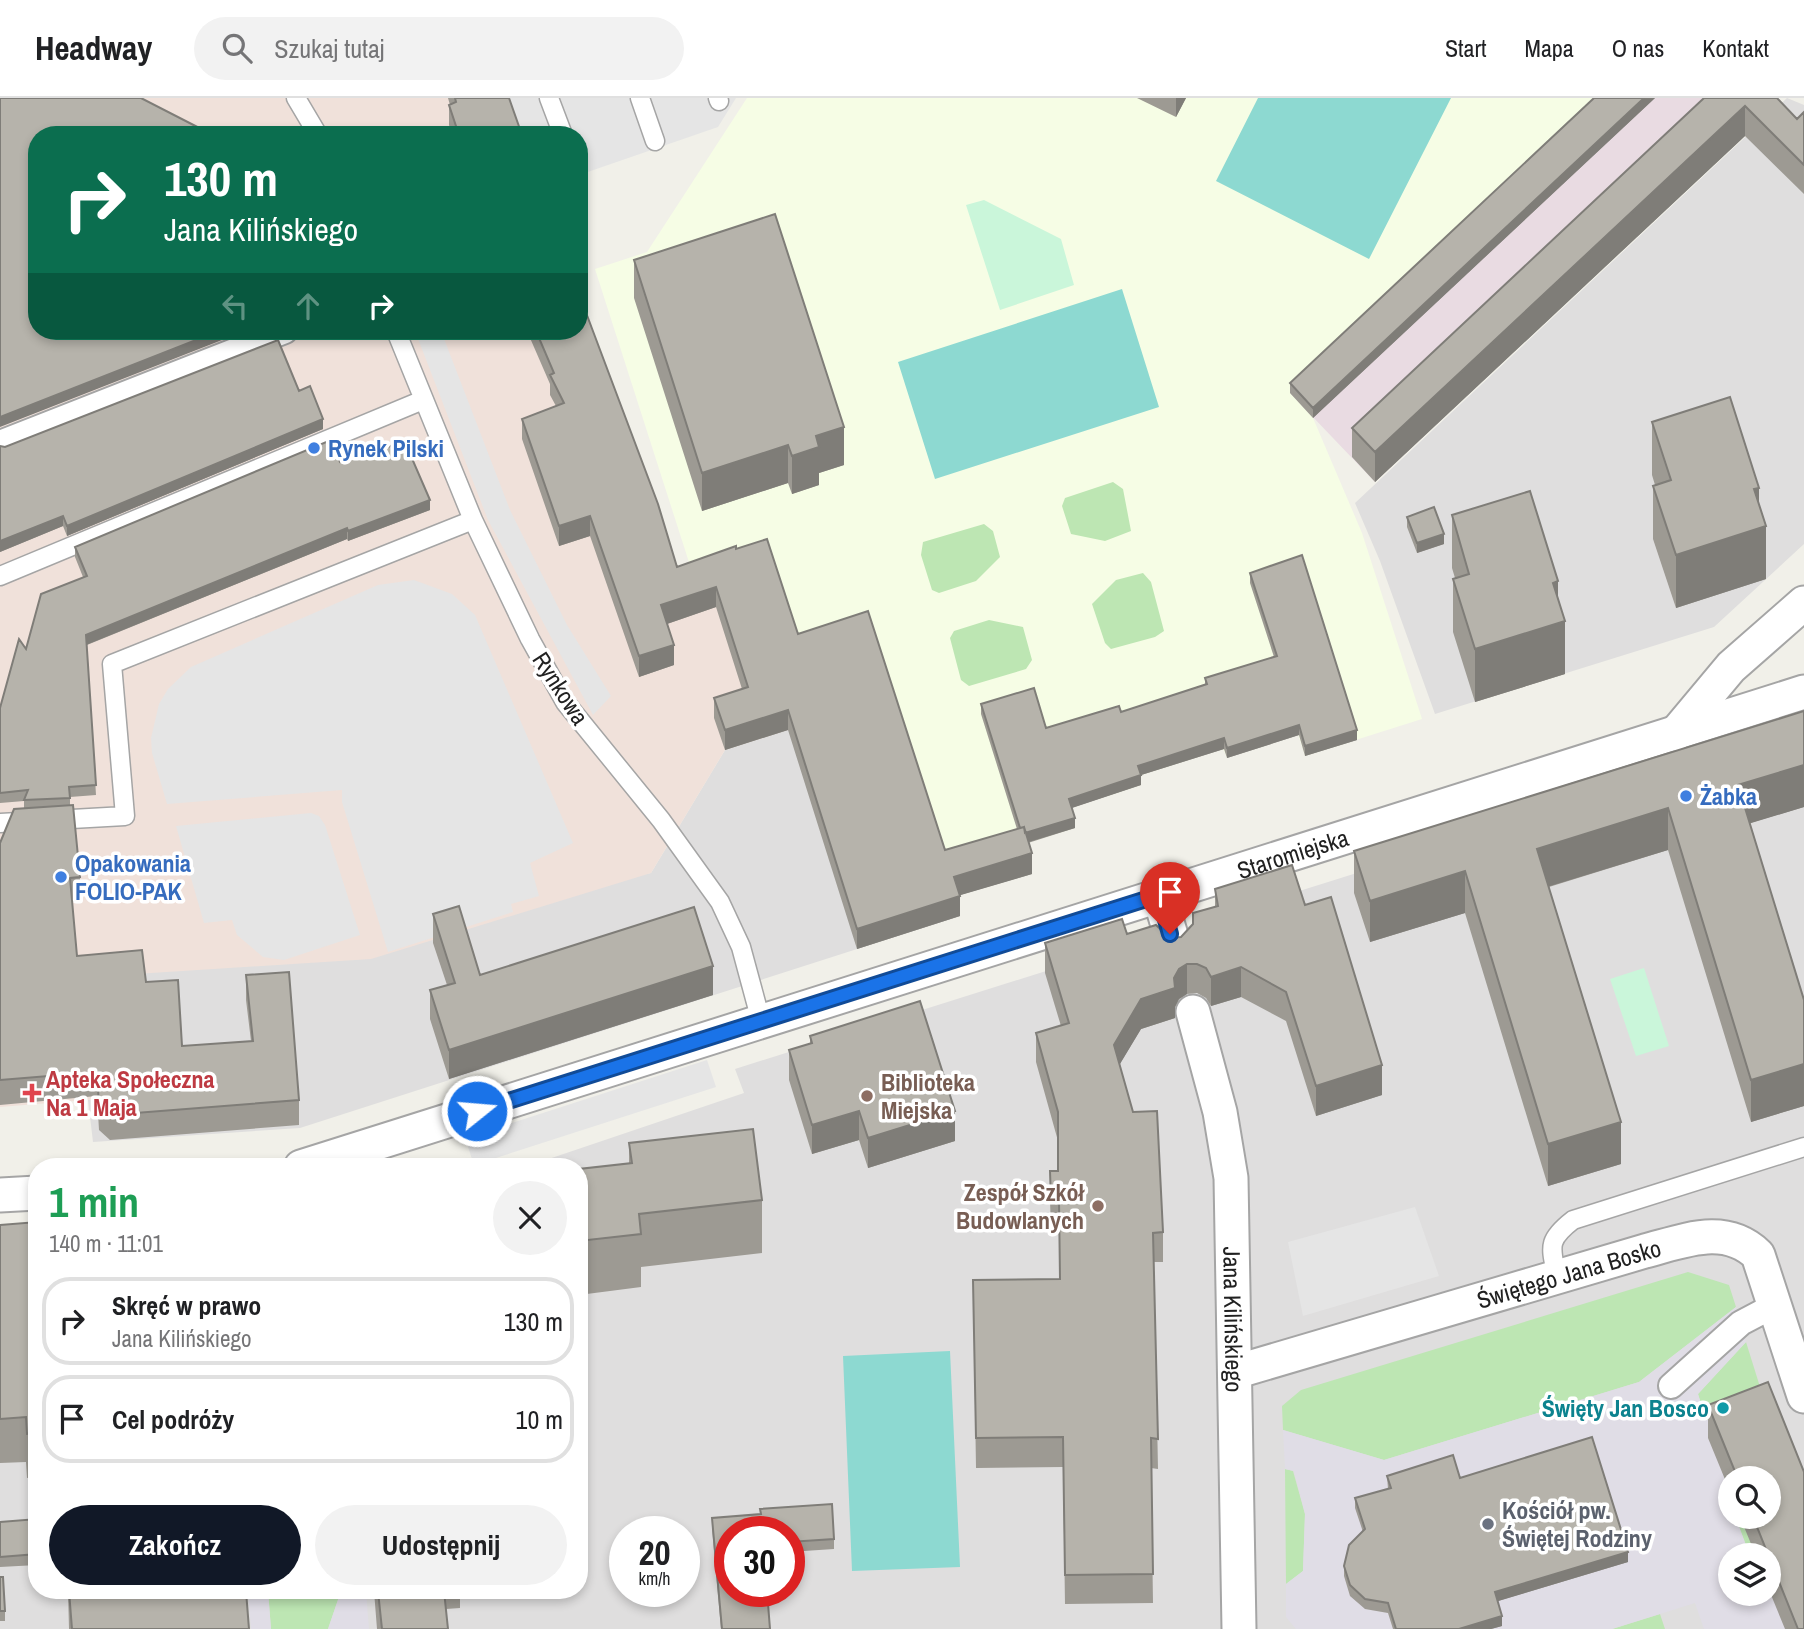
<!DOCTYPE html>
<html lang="pl">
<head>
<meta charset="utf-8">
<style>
  body { margin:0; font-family:"Archivo Narrow",sans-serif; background:#f2f2f2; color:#202124; height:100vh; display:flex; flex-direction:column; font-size:26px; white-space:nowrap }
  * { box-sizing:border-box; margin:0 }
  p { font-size:23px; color:#757577 }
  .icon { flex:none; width:38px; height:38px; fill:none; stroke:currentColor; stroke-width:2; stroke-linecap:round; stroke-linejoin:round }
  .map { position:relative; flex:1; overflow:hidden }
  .panel { position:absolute; left:28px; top:1060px; width:560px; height:441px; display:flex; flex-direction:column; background:#fff; border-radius:28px; box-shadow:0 4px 10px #0003 }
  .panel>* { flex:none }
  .hud { position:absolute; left:28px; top:28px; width:560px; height:214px; border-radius:28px; box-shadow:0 4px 10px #0003; background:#0b6e4f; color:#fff; overflow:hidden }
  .buttons { position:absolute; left:1718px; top:1368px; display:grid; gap:14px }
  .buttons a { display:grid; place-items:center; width:63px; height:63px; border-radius:50%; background:#fff; box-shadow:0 4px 10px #0003; font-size:35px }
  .speed { position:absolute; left:609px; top:1418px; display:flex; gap:14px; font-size:35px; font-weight:700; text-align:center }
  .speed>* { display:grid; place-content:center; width:91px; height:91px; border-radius:50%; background:#fff; box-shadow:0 4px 10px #0003; line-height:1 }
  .speed small { font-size:18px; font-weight:400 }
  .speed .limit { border:10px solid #d22; background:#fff; color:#111 }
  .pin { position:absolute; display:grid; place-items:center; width:60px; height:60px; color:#fff; margin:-72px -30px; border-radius:50% 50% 50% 0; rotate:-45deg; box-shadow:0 0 7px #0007 }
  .pin .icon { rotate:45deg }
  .me { position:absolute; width:77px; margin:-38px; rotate:73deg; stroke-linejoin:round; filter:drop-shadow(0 0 5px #0008) }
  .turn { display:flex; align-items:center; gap:24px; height:147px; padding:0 21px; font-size:32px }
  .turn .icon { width:91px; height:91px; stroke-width:2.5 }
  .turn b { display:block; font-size:49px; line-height:60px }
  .lanes { display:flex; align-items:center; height:66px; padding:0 21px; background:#0003; justify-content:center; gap:35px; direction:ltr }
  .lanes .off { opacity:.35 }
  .round { display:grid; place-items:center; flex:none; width:74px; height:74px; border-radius:37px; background:#f2f2f2 }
  .headline { display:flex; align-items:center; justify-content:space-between; height:119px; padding:0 21px }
  h1 { font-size:42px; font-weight:700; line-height:52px; color:#1e9e55 }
  .cta { display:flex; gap:14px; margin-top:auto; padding:14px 21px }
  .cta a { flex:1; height:80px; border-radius:42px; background:#111827; color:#fff; font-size:28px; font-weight:700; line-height:80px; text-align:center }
  .cta a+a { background:#f2f2f2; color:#202124 }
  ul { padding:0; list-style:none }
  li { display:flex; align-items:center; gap:21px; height:88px; margin:0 14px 10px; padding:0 7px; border:4px solid #e0e0e0; border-radius:28px }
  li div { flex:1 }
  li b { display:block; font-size:26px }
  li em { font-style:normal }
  header { display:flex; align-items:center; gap:42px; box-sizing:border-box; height:98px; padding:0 35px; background:#fff; border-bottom:2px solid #e0e0e0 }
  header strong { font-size:33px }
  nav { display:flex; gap:38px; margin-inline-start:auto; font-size:24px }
  .search { width:490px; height:63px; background:#f2f2f2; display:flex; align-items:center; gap:18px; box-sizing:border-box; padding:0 24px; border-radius:38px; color:#757577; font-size:26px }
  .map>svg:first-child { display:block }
</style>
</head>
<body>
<header>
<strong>Headway</strong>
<div class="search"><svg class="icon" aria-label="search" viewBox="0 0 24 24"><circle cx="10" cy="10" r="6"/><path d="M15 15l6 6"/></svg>Szukaj tutaj</div>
<nav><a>Start</a><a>Mapa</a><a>O nas</a><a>Kontakt</a></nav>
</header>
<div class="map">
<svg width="1804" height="1531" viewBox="0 0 1804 1531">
  <rect width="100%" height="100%" fill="#f1f0e9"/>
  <path fill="#dfdede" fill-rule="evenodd" d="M1787,0l17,7v439l-90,83 -279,87 -55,-153 -25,-58z
    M868,533l92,285 -660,212 -207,14 -5,-42 11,-1 -10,-122 562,-104 74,-123 62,-20z
    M1804,634v897h-1804v-362l37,-3v327h542v-424h-54l219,-74 -9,-24zM1731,1381h38v38h-38zM625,1433h59v60h-59zM730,1433h59v60h-59zM1731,1458h38v38h-38z"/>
  <path fill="#f0e1da" d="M0,0h507l13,37h-483v196h542l98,256 59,-21 52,164 -63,20 -74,123 -280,86 -282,18 10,122 -99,8z"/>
  <path fill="#e9dbe2" d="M1605,0h145l-172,193 -203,191 -85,-89z"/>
  <path fill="#f6fde5" d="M747,0h858l-315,295 23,25 49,115 60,186 -117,37 -10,-31 -68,33 -4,-9 -85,27 3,9 -33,11 -43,1 10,31 -130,40 -147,-214 -103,-73 -100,-312 52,-17z"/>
  <path fill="#bde6b3" d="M1113,384l10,7 8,42 -26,10 -34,-7 -9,-28 3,-8z
    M984,426l9,7 7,26 -24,24 -37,12 -7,-3 -11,-35 2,-13z
    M1143,475l8,9 13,49 -9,6 -44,12 -6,-6 -13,-39 24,-24z
    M989,522l34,7 9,33 -6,9 -57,17 -8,-6 -11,-42 4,-7z
    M1688,1174l41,13 7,22 -97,75 -255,78 -101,-30 -1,-24 19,-16z
    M1746,1244l58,186v23l-57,-3 -9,-24 3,-7h28l7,-25 -23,-72 -30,9 -17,-10 -8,-25z
    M1285,1371l8,2 12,43 -2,57 -17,13z
    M268,1493h20l15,7 12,-7h26l-13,38h-57z
    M1660,1516l5,15h-53z"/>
  <path fill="#caf6da" d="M984,102l77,39 13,46 -74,25 -34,-105z
    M1644,870l25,78 -33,10 -26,-77z"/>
  <path fill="#8dd9d1" d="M1258,0h193l-82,161 -153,-78z
    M1122,191l37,118 -224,72 -37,-117z
    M950,1253l10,216 -108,4 -9,-215z"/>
  <path fill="#e5e5e5" d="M508,0h228l-18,29 -139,48v-40h-58z
    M415,233h26l69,179 57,115 44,71 -18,19 -105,-195z
    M414,482l38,14 23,21 98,228 -43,20 9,33 -28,8 2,8 -125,40 -46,-150v-12l-175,14 -15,-51 -1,-15 8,-34 9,-15 23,-22 187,-82z
    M311,715l8,3 6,9 35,110 -76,25 -21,-3 -26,-22 -5,-15 -28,3 -28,-97z
    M707,962l9,27 -242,78 -9,-27z
    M1415,1109l24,69 -136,40 -15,-74z"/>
  <path fill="#e0dde6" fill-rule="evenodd" d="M1736,1209l10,35 -48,52 8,25 17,10 46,50h-38v38h10l-3,7 9,24 57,3v78h-100l-9,-26 -83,26h-121l11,-4 -42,-137 -72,-2 3,12 -26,41v70l23,4 5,16h-97l-10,-12v-33l17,-13 2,-57 -11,-43 -9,-2 -2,-39 101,30 255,-78zM1731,1458h38v38h-38z
    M248,1493h20l3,38h-20z
    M341,1493h25l3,38h-41z"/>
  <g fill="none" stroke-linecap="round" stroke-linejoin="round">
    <g stroke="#a5a5a5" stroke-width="21">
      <path id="service" d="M296,0l22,37
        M549,0l14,37
        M640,0l15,43
        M718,0l1,3
        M396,233l77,189 57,119 35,63 96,118 59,82 21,45 20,74
        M0,478l423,-176
        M0,725l125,-7 -13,-152 361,-144
        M1557,1180c-6,-31 -11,-37 16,-58l231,-73"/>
    </g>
    <g stroke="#a5a5a5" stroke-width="28">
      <path id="pedestrian" d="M0,345l285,-112
        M1671,1288l70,-63 34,-18"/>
    </g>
    <g stroke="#a5a5a5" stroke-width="37">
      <g id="minor">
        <path d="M1675,636l56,-67 73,-64"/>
        <path d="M1159,797l16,54"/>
        <path id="s1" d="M1193,914l27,100 11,66 8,451"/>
        <path id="s2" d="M301,1069l1503,-475"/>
        <path d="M0,1097l37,-2"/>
        <path id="s3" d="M1235,1274l410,-121c39,-10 80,-28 113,4l46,141"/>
      </g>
    </g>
    <use href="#service" stroke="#fff" stroke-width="18"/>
    <use href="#pedestrian" stroke="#fff" stroke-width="24"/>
    <use href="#minor" stroke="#fff" stroke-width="33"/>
  </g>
  <path fill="#9d9a93" d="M448,0h61l13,37h-70l-3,-10v-20h1z
    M1137,0h49l-10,19z
    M1594,0h61l-342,320 -23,-25v-10z
    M1704,0h73l20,21 7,-7v82l-59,-58 -370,346 -23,-25v-29z
    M634,162l210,205 -25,8v12l-27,9 -4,-11 -86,28 -68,-213z
    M527,233h52l98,236 59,-18 62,85 147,216 72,-21 -36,-115v-10l65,24 75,-16 84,-27v-7l69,-21 -24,-74v-10l107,167 -52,16 -6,-21 -72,23 -3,-9 -83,26v10l-70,23 4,20 -47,15 4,31 -72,21v21l-103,33 -69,-219 -63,20 -11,-32v-20l28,-9 -26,-82 -49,17 7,41 -35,12 -49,-141 -31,10 -37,-107v-20l34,-13 -6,-11v-11z
    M299,293l24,38 -256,107 -4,-10 -63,26v-106l5,1z
    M1652,324l107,83 7,74 -90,29 -23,-69v-53l2,-1 -3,-10z
    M361,361l69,51 -82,31 -1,-2 -260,106 9,150 -26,2v9l10,71v25h-8l5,54 69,26 36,64 69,-5 -5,-41v-25l53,125v25l-189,15 -11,-10 -2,-34 -97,9v-262l24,-35v-7l-24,2v-95l26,-59 57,-72 -8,-20v-10l265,-85z
    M1452,417l106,82 7,77 -90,28 -22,-70v-53l2,-1 -3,-10z
    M1407,419l37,27 -27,9 -10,-26z
    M1804,613v96l-54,16 54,177v106l-53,16 -83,-272 -119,37 72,277 -73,22 -83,-273 -95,29 -16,-49v-42z
    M1215,791l90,16 77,190 -66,21 -30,-95 -45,-24 -30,9 -5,-8 -9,-5 -10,1 -8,5 -4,8v11l-34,11 -22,36 44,167v30h-9l4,207 -7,-1 2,135 -88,1 -2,-137 -87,1 -3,-188 86,-1v-48h-8l-1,-31 8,-29v-30l-22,-79v-29l25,-7 -16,-53v-30l82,-9 43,4 11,-1 34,-30z
    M433,816l47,61 233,20 -264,84 -19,-60v-29l17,-5 -14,-42z
    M810,938l145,105 -87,27 -9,-28 -47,14 -23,-74v-30l21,-6z
    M629,1045l133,57v53l-121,14v20l-62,8v-126l50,-6z
    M37,1124v255l-10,1 -1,-16 -26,1v-238z
    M1768,1284l36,90v157h-19l-16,-39v-34h-13l-16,-39h29v-38h-38v15l-23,-56v-33z
    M1387,1378l73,2 168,84 -130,39 4,25 -11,3h-98l-5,-16 -23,-4 -15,-13 -6,-20v-10l19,-34 -8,-24v-10l33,-9z
    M760,1411l74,30v10l-45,3v-21h-59l40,98h-49l-9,-101v-10l48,-4z
    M37,1421v46l-37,2v-45z
    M0,1479l5,34v10h-5z
    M68,1493h178l3,38h-180z
    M374,1493h86v17l-14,1 2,20h-71z"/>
  <path fill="#7f7d78" d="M1176,0h10l-10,19z
    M1644,0h11l-342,320v-10z
    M1745,8v30l-370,346v-30z
    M219,233h26l-245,96v-10z
    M323,321v10l-256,107v-10z
    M844,329v38l-25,8v12l-27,9v-38l24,-20z
    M788,347v38l-86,28v-38z
    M1759,390v40l7,-2v53l-90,29v-53l78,-66z
    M430,402v10l-82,31v-10z
    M63,418v10l-63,26v-11z
    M590,418v20l-31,10v-20z
    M347,430v11l-261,106v-10z
    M1444,436v10l-27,9v-10z
    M1558,483v42l7,-2v53l-90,28v-53l78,-66z
    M716,489v20l-55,19v-21z
    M674,547v20l-35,12v-21z
    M788,612v20l-63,20v-20z
    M1299,627v10l-72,23v-10z
    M1357,632v10l-52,16v-10z
    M1224,640v11l-86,27v-10z
    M1804,667v42l-66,20v-42z
    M1141,677v10l-72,24v-10z
    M1668,710v42l-131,40v-41z
    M1075,720v10l-53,16v-10z
    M1032,755v21l-78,23v-20z
    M1465,773v42l-95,29v-41z
    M960,798v20l-103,33v-20z
    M1187,866v30l-8,5 -4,8v11l-34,11 -27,45v-29l27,-46z
    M713,868v29l-264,84v-29z
    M1241,869v30l-30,9v-29z
    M1804,966v42l-53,16v-42z
    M1382,967v30l-66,21v-30z
    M859,1013v29l-47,14v-29z
    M955,1013v30l-87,27v-30z
    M1621,1024v42l-73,22v-42z
    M1628,1454v10l-133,40v-10z
    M1502,1518v10l-11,3h-32z"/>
  <path fill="#b6b3ab" stroke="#7f7d78" stroke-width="2" d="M0,0h141l72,37h-176v196h182l-219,86z
    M455,0h54l13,37h-63l-10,-30 7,-3z
    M1594,0h50l-331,310 -23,-25z
    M1704,0h73l20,21 7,-7v53l-59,-59 -370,346 -23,-24z
    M775,116l69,213 -28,9 3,11 -27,9 -4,-11 -86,28 -68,-213z
    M579,196l79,210 19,63 59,-21v3l31,-10 31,95 70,-23 77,239 79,-23 8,26 -78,24 6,19 -103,33 -69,-219 -63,20 -11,-32 34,-11 -32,-100 -55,18 13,40 -35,11 -49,-140 -31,10 -37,-107 42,-16 -14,-28 4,-2 -18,-42h43z
    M278,242l21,51 11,-5 13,33 -256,107 -4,-10 -63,25v-95l5,1z
    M1730,299l29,91 -5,1 12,37 -90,29 -23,-69 18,-6 -19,-58z
    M331,342l9,22 19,-8 2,5 43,-19 26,60 -82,31 -1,-3 -261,107 10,150 -27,2 1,11 -46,2 4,-10 -28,3v-85l19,-69 7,10 15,-55 46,-18 -12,-29z
    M1530,393l28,90 -5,2 12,38 -90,28 -22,-70 16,-5 -17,-59z
    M1434,409l10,27 -27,9 -10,-26z
    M1302,457l55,175 -52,16 -6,-21 -72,23 -3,-10 -86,28 3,9 -72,24 6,19 -50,15 -1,-6 -4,1 -39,-124 53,-16 12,40 73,-22 2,6 86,-28 -2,-6 72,-22 -27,-83z
    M1804,613v54l-66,20 66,215v64l-53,16 -83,-272 -131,41 84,273 -73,22 -83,-273 -95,30 -16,-50z
    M73,707l7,72 -10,1 7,78 65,-6 4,32 32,-2 4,66 71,-5 -7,-66 43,-3 10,128 -189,15 -11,-10 -2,-33 -97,8v-237l14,-34z
    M1292,767l13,40 26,-8 51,168 -66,21 -30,-94 -45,-25 -30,10 -5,-9 -9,-4h-10l-8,5 -5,9 1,10 -34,11 -27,46 19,67 24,-1 6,121 -10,1 5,206 -7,-1 2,136 -88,1 -2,-138 -87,1 -3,-158 87,-1 -1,-78h-8l-1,-30h8v-59l-22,-79 33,-10 -24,-80 77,-24 5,15 29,-9 14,13 11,-1 12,-13v-11l25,-7 -3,-17z
    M459,808l21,69 214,-68 19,59 -264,84 -19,-60 25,-7 -22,-69z
    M920,903l35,110 -87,27 -9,-27 -47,14 -23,-75 23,-7 -2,-7z
    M753,1031l9,71 -123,14 2,20 -62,7v-72l53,-6 -3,-20z
    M37,1124v211l-10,1 -1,-17 -26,2v-194z
    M1768,1284l36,90v157h-6l-45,-112h16v-38h-31l-30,-74z
    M1592,1339l36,115 -133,40 7,24 -43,13h-63l-8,-26 -23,-4 -15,-14 -6,-19 5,-21 16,-16 -10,-31 36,-10 -4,-12 66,-21 7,23z
    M832,1406l2,35 -45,3v-11h-59v60h37l3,38h-48l-10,-111 49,-4 -1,-5z
    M37,1421v35l-37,3v-35z
    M0,1479h3l2,34h-5z
    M69,1493h177l3,38h-177z
    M378,1493h66l4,38h-66z"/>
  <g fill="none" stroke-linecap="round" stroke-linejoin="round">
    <g stroke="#114b97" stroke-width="18">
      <path id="route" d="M477,1013l682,-216 11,39"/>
    </g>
    <use href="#route" stroke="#1a73e8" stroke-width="12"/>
  </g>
  <g fill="#3f7fe0" stroke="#fff" stroke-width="2.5">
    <circle cx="314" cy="350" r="7"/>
    <circle cx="1686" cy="698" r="7"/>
    <circle cx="61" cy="779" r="7"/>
  </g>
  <path fill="#e0444e" stroke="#fff" stroke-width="2.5" d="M28.5 984.5h7v7h7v7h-7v7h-7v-7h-7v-7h7z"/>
  <g fill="#8d6e63" stroke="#fff" stroke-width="2.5">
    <circle cx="867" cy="998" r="7"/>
    <circle cx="1098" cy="1108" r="7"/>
  </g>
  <circle fill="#0f9aa8" stroke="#fff" stroke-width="2.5" cx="1723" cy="1310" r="7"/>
  <circle fill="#6b7280" stroke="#fff" stroke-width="2.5" cx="1488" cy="1426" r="7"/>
  <g text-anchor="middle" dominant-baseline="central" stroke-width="7" stroke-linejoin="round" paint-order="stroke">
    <g font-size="24" font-weight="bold" fill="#366cbe" stroke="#fff" text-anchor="start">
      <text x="328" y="350">Rynek Pilski</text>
      <text x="1700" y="698">Żabka</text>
      <text x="75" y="765">Opakowania<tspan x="75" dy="28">FOLIO-PAK</tspan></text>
    </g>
    <g font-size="24" fill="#212121" stroke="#fff">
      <text transform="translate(561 590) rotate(57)">Rynkowa</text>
      <text stroke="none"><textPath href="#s2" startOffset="1040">Staromiejska</textPath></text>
      <text stroke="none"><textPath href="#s3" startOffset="348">Świętego Jana Bosko</textPath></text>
      <text stroke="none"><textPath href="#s1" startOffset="312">Jana Kilińskiego</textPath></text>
    </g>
    <g font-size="24" font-weight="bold" fill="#be3a42" stroke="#fff" text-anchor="start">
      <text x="46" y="981">Apteka Społeczna<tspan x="46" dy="28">Na 1 Maja</tspan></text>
    </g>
    <g font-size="24" font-weight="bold" fill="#785e54" stroke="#fff" text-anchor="start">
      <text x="881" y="984">Biblioteka<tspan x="881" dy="28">Miejska</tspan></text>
      <text x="1084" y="1094" text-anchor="end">Zespół Szkół<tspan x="1084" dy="28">Budowlanych</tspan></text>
    </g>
    <g font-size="24" font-weight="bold" fill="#0d838f" stroke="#fff" text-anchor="end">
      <text x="1709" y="1310">Święty Jan Bosco</text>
    </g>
    <g font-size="24" font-weight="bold" fill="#5b616d" stroke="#fff" text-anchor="start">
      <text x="1502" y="1412">Kościół pw.<tspan x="1502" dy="28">Świętej Rodziny</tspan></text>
    </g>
  </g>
</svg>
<div class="buttons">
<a><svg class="icon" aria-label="search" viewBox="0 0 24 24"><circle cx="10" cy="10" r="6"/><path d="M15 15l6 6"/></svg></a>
<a><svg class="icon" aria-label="layers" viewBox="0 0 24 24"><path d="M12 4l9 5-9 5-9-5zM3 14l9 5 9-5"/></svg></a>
</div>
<div class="speed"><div>20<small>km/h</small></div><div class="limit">30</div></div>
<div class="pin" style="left:1170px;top:836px;background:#d93025"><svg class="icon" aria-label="arrive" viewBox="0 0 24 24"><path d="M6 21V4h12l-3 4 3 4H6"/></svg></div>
<svg class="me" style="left:477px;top:1013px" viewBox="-20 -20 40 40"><circle r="17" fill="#1a73e8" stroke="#fff" stroke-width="3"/><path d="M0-11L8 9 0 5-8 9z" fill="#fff"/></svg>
<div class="hud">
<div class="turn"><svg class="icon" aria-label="right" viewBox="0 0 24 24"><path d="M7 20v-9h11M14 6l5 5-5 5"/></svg><div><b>130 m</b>Jana Kilińskiego</div></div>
<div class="lanes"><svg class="icon off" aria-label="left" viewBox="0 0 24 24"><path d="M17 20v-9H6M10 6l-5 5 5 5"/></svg><svg class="icon off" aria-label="ahead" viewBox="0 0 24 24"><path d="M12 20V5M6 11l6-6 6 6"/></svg><svg class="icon" aria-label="right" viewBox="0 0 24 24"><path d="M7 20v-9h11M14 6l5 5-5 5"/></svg></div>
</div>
<section class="panel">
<div class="headline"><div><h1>1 min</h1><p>140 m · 11:01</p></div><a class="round"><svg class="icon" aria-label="close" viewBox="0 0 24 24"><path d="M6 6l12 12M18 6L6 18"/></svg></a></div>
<ul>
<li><svg class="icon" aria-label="right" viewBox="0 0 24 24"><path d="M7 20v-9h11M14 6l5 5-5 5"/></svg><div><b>Skręć w prawo</b><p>Jana Kilińskiego</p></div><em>130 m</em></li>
<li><svg class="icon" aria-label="arrive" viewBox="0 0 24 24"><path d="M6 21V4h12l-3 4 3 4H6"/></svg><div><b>Cel podróży</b></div><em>10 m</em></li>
</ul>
<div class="cta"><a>Zakończ</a><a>Udostępnij</a></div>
</section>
</div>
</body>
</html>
